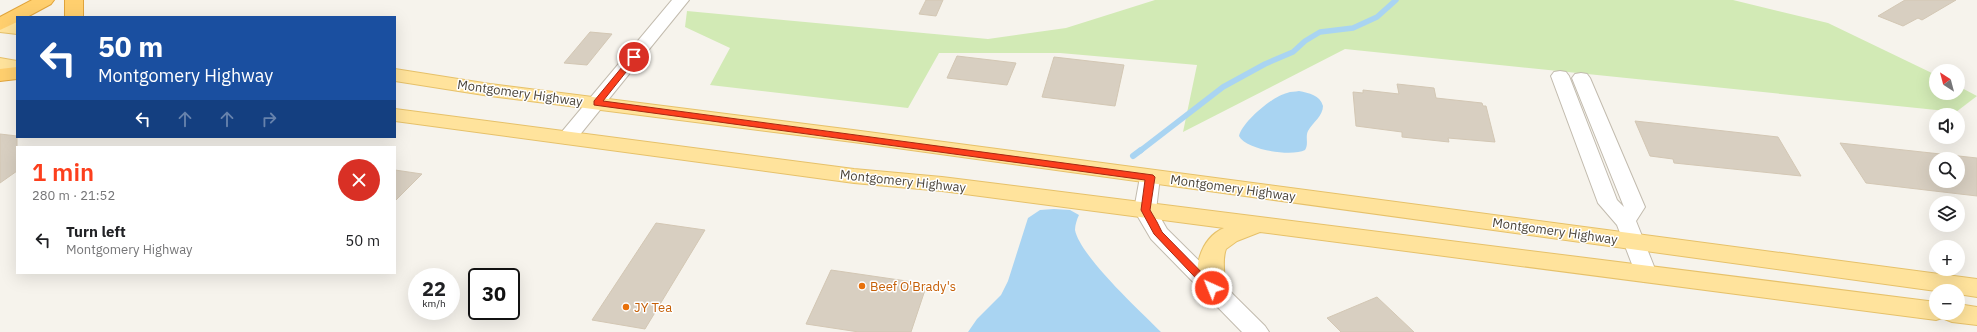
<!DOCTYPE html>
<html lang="en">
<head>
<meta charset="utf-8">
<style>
  body { margin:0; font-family:"IBM Plex Sans",sans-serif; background:#f2f2f2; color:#202124; height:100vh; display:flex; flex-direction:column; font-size:15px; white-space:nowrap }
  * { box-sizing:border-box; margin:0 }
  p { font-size:13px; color:#757577 }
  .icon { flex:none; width:22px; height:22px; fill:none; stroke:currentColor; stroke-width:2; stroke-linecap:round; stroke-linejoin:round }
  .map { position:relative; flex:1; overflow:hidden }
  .drawer { position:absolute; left:16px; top:146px; width:380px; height:128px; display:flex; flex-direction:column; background:#fff; border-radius:0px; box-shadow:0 4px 16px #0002 }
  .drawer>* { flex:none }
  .hud { position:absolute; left:16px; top:16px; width:380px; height:122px; border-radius:0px; box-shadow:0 4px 16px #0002; background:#1a4fa0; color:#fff; overflow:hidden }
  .needle { width:26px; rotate:324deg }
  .fabs { position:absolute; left:1929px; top:64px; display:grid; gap:8px }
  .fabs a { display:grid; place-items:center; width:36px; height:36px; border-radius:50%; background:#fff; box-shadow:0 4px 16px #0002; font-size:20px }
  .speed { position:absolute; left:408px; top:268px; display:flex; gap:8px; font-size:20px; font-weight:700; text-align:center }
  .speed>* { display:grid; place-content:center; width:52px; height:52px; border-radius:50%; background:#fff; box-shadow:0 4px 16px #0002; line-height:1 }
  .speed small { font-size:10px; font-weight:400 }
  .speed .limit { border:2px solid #111; border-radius:6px; background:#fff; color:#111 }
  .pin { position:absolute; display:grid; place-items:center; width:34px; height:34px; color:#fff; margin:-17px; border:2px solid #fff; border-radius:50%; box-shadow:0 1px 4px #0007 }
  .me { position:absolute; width:44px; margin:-22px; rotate:316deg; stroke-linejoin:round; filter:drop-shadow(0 0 3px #0008) }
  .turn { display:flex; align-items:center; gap:14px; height:84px; padding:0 16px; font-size:18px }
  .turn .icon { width:52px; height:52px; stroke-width:2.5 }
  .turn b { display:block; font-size:28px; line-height:34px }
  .lanes { display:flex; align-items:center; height:38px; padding:0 16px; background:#0003; justify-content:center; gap:20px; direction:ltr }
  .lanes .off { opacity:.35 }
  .round { display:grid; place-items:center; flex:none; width:42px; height:42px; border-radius:21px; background:#f2f2f2 }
  .headline { display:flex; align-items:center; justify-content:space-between; height:68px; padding:0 16px }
  h1 { font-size:24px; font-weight:600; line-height:30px; color:#fc3f1d }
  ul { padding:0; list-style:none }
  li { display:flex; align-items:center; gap:12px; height:52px; padding:0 16px }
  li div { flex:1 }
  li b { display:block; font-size:15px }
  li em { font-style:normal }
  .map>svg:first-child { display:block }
</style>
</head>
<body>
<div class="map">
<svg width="1977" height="332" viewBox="0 0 1977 332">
  <rect width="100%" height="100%" fill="#f6f3ec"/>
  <path fill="#d2eab5" d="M1155,0h578l95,23 108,52v18h22v-7l19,10 -21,16 -611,-63 -162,83 14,-67 -137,-12h-121l-31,55 -198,-23 20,-37 -45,-21 2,-16 301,28 78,-11z"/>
  <path fill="#a9d4f2" d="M1299,91c10,2 21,4 24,15 0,10 -10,16 -15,25 -3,6 1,13 -3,19 -13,7 -59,0 -66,-14 3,-14 34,-40 48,-43 4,-2 8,-1 12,-2z
    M1054,209l16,1 9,5c-2,4 -4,10 -4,15 5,26 66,82 86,102h-193l9,-13 24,-24 7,-14 20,-63 12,-8z"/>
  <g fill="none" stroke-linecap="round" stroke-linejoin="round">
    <path stroke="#a9d4f2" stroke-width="5.5" d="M1140,151l83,-64 42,-23 28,-12 12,-11 15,-9 33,-4 24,-11 19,-17"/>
    <path stroke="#a9d4f2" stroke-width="6" d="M1133,156l8,-6"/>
  </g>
  <path fill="#d8cfc1" stroke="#d3c7b4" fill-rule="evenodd" d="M926,0h17l-7,16 -17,-2z
    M1905,0h51l-34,20 -4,-2 -15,8 -25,-10z
    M590,32l22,2 -25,31 -23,-2z
    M957,56l59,7 -9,22 -60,-7z
    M1054,57l70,8 -9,41 -73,-9z
    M1397,84l37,4 2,10 46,5 1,3h3l9,36 -47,-4 1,4 -47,-5v-5l-46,-6 -3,-34 10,1v-3l36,4z
    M1635,121l143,16 23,39 -127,-13 -1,-4 -23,-3z
    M0,134l17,2v35l-17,12z
    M1840,143l137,15v38l-111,-13zM1936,159h22v22h-22z
    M395,170l27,4 -27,27z
    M656,223l49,7 -60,99 -53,-9z
    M831,270l96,14 -16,48h-52l-53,-8z
    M1377,297l37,35h-73l-14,-14z"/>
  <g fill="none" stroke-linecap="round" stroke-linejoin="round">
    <g stroke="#c2bbae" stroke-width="2">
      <path id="minor" d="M672,0h17l-115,142 -7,2 -7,-2 -3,-4 3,-4z
        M1560,71l6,1 3,4 48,124 7,7 -52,-129 3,-4 6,-1 6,1 3,4 55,129 -9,14 21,53 -3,6 -8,2 -8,-2 -21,-55 -19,-22 -47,-127 3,-4z
        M1150,171l7,1 3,5 -4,33 11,19 98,97 4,6h-27l-91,-93 -17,-29 6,-33 3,-5z"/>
    </g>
    <g stroke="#e6c16a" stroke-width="2">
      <path id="major" d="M0,20l17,2v12l-17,-2z
        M0,58l17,3v12l-17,-3z
        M395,69l95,15 363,46 1124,149v18l-19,-3v-3h-22l-1083,-149 -363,-46 -95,-15z
        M395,109l459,60 88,8 994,125v11h22v-9l19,3v18l-25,-3 -10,-4 -6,2 -676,-88 -23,9 -11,8c-6,15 3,33 -5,46l-9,3 -9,-3c-13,-22 -3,-57 21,-67l-282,-37 -88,-8 -459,-62z"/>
    </g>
    <g stroke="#e0a43c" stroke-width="2">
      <path id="highway" d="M32,0h22l-3,4 -24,13h-10v5l-17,8v-13z
        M65,0h18v17h-18z
        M17,67v12l-17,2v-12z"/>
    </g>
    <use href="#minor" fill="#fff" fill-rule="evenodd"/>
    <use href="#major" fill="#ffe39c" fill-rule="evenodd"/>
    <use href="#highway" fill="#ffcf6e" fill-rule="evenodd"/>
  </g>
  <path fill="#fc3f1d" stroke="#a42913" d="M632,55l6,2 -35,44 550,74 2,2 -5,33 7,12 5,10 55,56 -2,3h-7l-54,-57 -13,-24 4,-30 -551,-75v-4z"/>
  <g fill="#e8710a" stroke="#fff" stroke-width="1.5">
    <circle cx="862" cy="286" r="4"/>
    <circle cx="626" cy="307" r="4"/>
  </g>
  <g text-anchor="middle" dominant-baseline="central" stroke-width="3" stroke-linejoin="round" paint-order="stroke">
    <g font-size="13" fill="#4b4439" stroke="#fff">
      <text transform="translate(520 93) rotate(8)">Montgomery Highway</text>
      <text transform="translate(903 181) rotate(6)">Montgomery Highway</text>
      <text transform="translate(1233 188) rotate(8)">Montgomery Highway</text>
      <text transform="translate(1555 231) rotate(8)">Montgomery Highway</text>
    </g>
    <g font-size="13" fill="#c56008" stroke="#fff" text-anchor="start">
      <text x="870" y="286">Beef O'Brady's</text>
      <text x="634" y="307">JY Tea</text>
    </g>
  </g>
</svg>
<div class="fabs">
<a><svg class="needle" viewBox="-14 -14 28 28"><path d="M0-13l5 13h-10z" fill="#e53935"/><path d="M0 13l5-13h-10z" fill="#757577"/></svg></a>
<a><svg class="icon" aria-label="sound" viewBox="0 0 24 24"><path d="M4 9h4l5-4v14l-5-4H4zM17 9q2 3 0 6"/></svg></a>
<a><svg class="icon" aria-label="search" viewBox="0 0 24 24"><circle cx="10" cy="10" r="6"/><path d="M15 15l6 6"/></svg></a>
<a><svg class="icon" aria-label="layers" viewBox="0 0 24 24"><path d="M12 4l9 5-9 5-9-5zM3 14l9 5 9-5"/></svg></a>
<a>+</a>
<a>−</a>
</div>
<div class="speed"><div>22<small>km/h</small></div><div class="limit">30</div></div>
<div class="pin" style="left:634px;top:57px;background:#d93025"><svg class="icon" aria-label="arrive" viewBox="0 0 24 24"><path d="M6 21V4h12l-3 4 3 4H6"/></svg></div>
<svg class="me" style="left:1212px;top:288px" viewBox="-20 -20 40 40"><circle r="17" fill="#fc3f1d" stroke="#fff" stroke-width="3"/><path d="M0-11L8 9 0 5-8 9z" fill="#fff"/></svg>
<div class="hud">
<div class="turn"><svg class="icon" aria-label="left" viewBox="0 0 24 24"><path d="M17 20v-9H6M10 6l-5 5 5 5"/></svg><div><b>50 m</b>Montgomery Highway</div></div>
<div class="lanes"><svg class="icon" aria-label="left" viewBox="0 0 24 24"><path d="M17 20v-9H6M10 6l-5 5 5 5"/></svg><svg class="icon off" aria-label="ahead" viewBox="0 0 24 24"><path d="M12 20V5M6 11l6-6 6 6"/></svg><svg class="icon off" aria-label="ahead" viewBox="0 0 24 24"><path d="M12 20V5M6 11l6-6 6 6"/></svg><svg class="icon off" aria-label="right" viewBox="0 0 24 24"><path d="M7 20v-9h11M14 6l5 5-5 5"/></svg></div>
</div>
<section class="drawer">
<div class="headline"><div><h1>1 min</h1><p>280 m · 21:52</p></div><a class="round" style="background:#d93025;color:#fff"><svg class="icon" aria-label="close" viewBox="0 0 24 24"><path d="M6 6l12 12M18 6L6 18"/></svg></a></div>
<ul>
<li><svg class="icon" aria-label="left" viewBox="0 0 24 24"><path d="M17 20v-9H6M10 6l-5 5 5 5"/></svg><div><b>Turn left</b><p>Montgomery Highway</p></div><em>50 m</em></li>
</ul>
</section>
</div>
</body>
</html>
